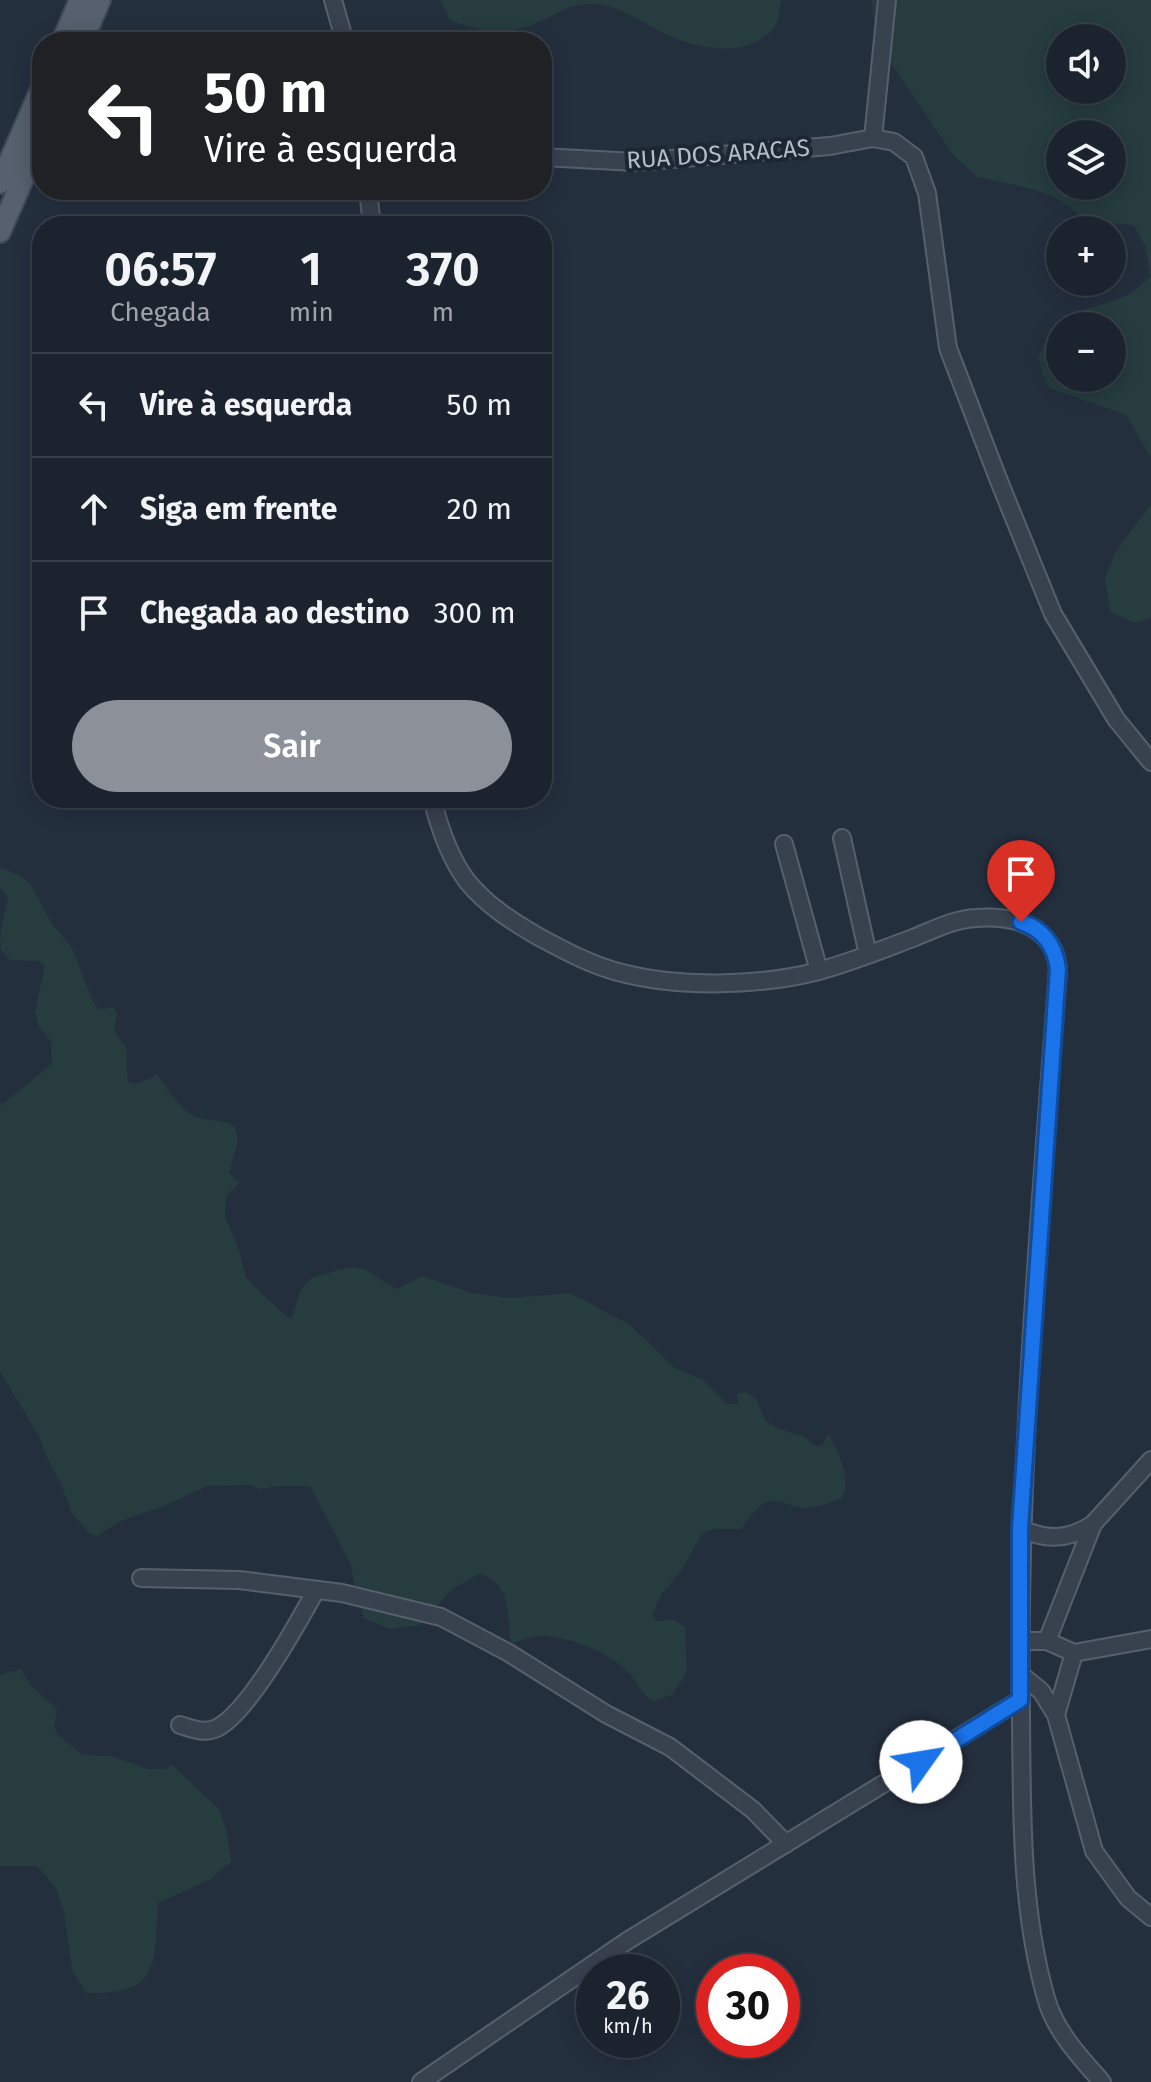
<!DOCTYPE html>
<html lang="pt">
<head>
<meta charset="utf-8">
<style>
  body { margin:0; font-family:"Fira Sans",sans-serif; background:#242b36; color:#f1f3f6; height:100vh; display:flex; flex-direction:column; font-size:30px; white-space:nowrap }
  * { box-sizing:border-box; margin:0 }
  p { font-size:26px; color:#a0a4aa }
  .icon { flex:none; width:44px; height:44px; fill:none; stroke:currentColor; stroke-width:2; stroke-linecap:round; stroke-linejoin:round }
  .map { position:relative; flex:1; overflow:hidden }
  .side { position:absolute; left:32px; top:216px; width:520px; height:592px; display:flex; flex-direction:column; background:#1b232e; border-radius:32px; box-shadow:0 4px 20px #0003,0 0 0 2px #39404a }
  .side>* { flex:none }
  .top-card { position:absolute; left:32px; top:32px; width:520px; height:168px; border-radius:32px; box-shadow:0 4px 20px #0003,0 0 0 2px #39404a; background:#202124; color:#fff; overflow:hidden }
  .tools { position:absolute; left:1046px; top:24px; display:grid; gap:16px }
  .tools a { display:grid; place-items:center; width:80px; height:80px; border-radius:50%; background:#1b232e; box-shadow:0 4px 20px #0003,0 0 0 2px #39404a; font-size:40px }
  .speed { position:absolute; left:576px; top:1954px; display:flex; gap:16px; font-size:40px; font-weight:700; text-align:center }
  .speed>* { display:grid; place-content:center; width:104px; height:104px; border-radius:50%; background:#1b232e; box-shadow:0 4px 20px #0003,0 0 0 2px #39404a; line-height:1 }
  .speed small { font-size:20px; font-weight:400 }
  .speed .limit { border:12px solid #d22; background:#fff; color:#111 }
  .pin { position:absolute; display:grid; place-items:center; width:68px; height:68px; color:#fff; margin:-82px -34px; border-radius:50% 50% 50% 0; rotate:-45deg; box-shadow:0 0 8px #0007 }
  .pin .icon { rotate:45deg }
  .me { position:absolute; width:88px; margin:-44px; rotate:58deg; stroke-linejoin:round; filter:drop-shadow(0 0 6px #0008) }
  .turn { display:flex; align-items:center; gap:28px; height:168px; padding:0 40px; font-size:36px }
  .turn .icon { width:104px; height:104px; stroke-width:2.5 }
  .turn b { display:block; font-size:56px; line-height:68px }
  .eta { display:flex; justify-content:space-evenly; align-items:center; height:136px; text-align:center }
  .eta b { font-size:48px; font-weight:600; line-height:56px }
  .button { display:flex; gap:16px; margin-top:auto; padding:16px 40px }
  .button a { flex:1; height:92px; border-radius:48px; background:#8c9099; color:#fff; font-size:32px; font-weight:600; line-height:92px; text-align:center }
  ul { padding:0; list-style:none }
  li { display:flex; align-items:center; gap:24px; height:104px; padding:0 40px; border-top:2px solid #39404a }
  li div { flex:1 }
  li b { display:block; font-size:30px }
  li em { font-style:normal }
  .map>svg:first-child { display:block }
</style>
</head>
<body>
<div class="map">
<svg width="1151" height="2082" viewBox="0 0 1151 2082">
  <rect width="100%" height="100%" fill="#242f3e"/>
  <path fill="#263c3f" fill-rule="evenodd" d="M440,0h341c-1,9 -2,22 -8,29 -24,28 -72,21 -103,7 -25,-11 -50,-32 -79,-32 -22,0 -34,10 -52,18 -33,14 -57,11 -89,-2z
    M871,0h280v458l-25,-43 -79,-28 -9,-29c22,-54 41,-42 87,-62 9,-4 18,-13 25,-19l-4,-30 -13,-22 -25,-2 -26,-6 -22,-17 -27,-11 -56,-12 -23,-21 -71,-105 -8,-23zM1060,38h52v52h-52zM1060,134h52v52h-52zM1060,326h52v52h-52z
    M1151,504v114l-15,5 -26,-11 -5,-34 11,-27z
    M0,868l19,7 12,10 21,39 19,22 23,58 6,5 13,-1 4,5 -3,18 12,17 2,34 8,2 21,-9c10,12 21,32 35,40 14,8 30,2 43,12l3,14 -9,32 11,9 -14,15 -1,20 13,29 8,32 41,39h5l9,-27 10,-12 39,-11 14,2 33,20 25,-13 50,17 39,5 59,-5 59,31 46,44 28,12 24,24h11l-1,-10 10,-2 9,7 9,20 9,8 28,9 16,11 5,-2 4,-10 3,1c9,19 22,42 12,62 -14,5 -29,12 -44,9 -10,-2 -20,-9 -31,-5 -11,3 -19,18 -26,27h-28l-11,5 -19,34 -21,26 -10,21 4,6 18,-1 11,7 2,45 -15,23 -19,6c-14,-8 -17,-23 -29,-33 -19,-17 -51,-29 -76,-32 -13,-1 -25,4 -37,8 -4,-27 1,-63 -32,-70l-28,16 -31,35 -30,4 -26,-11 -8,-24 -5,-29 -41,-79h-30l-22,3 -7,-4 -44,1 -43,20 -46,16 -20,14 -8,-2 -19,-22 -10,-29 -13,-23 -9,-24 -39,-64v-266l52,-42 -1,-23 -12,-14 -4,-15 10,-47 -6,-4 -29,-1 -9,-10 -1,-13 8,-40 -8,-10z
    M21,1669l9,16 27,24 -3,18 3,7 26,21 28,1 38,13h17l6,-4 47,44 8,24 4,29 -22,18 -51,23c-4,62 3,92 -72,90l-14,-23 -8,-59 -8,-23 -19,-22h-37v-191z"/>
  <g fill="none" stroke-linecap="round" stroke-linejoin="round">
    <g stroke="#565f6c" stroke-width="20">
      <path id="minor" d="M333,0l12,42
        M873,138l14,-138
        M542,157l93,5 195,-16 43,-8 21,4 20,15 13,36 21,155 51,133 54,133 63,105 35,43
        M368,190l4,36
        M432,798c7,29 17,59 35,83 19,24 46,41 72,56 26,14 54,29 83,36 58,15 136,13 193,-1 34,-9 66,-22 98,-34 20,-8 41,-19 63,-20 38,-3 78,8 82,51 -18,248 -41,498 -37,747 1,94 -1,191 25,282 9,33 34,59 56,84
        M842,838l26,117
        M784,844l35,127
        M1020,1528c26,13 49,12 73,-4
        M141,1578l98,2 103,13 99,24 68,36 97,61 64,33 83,63 33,34
        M1021,1641h26l27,12
        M1047,1641l46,-117 58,-64
        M1074,1653l77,-14
        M1020,1674l21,17 15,24 18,-62
        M1056,1715l38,136 34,47 23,19
        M180,1725c13,4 24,9 37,3 32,-16 81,-105 99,-138
        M421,2082l206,-141 393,-241"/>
    </g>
    <g stroke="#414a57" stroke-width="24">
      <path id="major" d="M62,42l18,-42
        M82,42l18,-42
        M0,183l42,-96
        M0,232l42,-97"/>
    </g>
    <use href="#minor" stroke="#38414e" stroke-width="16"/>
    <use href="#major" stroke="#56606e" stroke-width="20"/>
  </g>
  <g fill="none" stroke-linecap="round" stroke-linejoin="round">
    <g stroke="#114b97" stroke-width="20">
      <path id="route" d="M921,1762l99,-62v-172l38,-559c-3,-24 -15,-40 -37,-47"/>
    </g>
    <use href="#route" stroke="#1a73e8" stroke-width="14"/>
  </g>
  <g text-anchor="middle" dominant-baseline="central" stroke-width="8" stroke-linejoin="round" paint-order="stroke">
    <g font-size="24" fill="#b4bcc9" stroke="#1d2633">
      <text transform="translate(718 154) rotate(-4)">RUA DOS ARACAS</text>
    </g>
  </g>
</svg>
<div class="tools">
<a><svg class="icon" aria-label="sound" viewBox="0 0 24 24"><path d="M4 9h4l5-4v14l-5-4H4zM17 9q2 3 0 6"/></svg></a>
<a><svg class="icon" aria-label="layers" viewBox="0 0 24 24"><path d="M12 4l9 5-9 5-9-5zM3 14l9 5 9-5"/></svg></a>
<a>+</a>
<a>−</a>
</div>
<div class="speed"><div>26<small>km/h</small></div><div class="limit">30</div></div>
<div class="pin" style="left:1021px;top:922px;background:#d93025"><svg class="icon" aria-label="arrive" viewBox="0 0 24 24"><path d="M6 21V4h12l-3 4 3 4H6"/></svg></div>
<svg class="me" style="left:921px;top:1762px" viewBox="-20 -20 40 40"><circle r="19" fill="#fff"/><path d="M0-13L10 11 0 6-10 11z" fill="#1a73e8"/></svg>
<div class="top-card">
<div class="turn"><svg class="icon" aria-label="left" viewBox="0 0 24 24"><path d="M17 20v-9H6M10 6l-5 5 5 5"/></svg><div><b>50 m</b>Vire à esquerda</div></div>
</div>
<section class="side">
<div class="eta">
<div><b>06:57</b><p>Chegada</p></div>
<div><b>1</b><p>min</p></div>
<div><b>370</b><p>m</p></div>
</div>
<ul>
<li><svg class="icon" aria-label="left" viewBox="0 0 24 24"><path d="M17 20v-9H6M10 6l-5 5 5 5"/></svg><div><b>Vire à esquerda</b></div><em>50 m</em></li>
<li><svg class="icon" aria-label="ahead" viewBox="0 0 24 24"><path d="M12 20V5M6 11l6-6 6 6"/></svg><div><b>Siga em frente</b></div><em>20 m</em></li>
<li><svg class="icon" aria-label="arrive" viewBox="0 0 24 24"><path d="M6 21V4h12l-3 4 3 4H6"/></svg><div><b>Chegada ao destino</b></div><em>300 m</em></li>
</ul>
<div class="button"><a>Sair</a></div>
</section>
</div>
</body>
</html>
